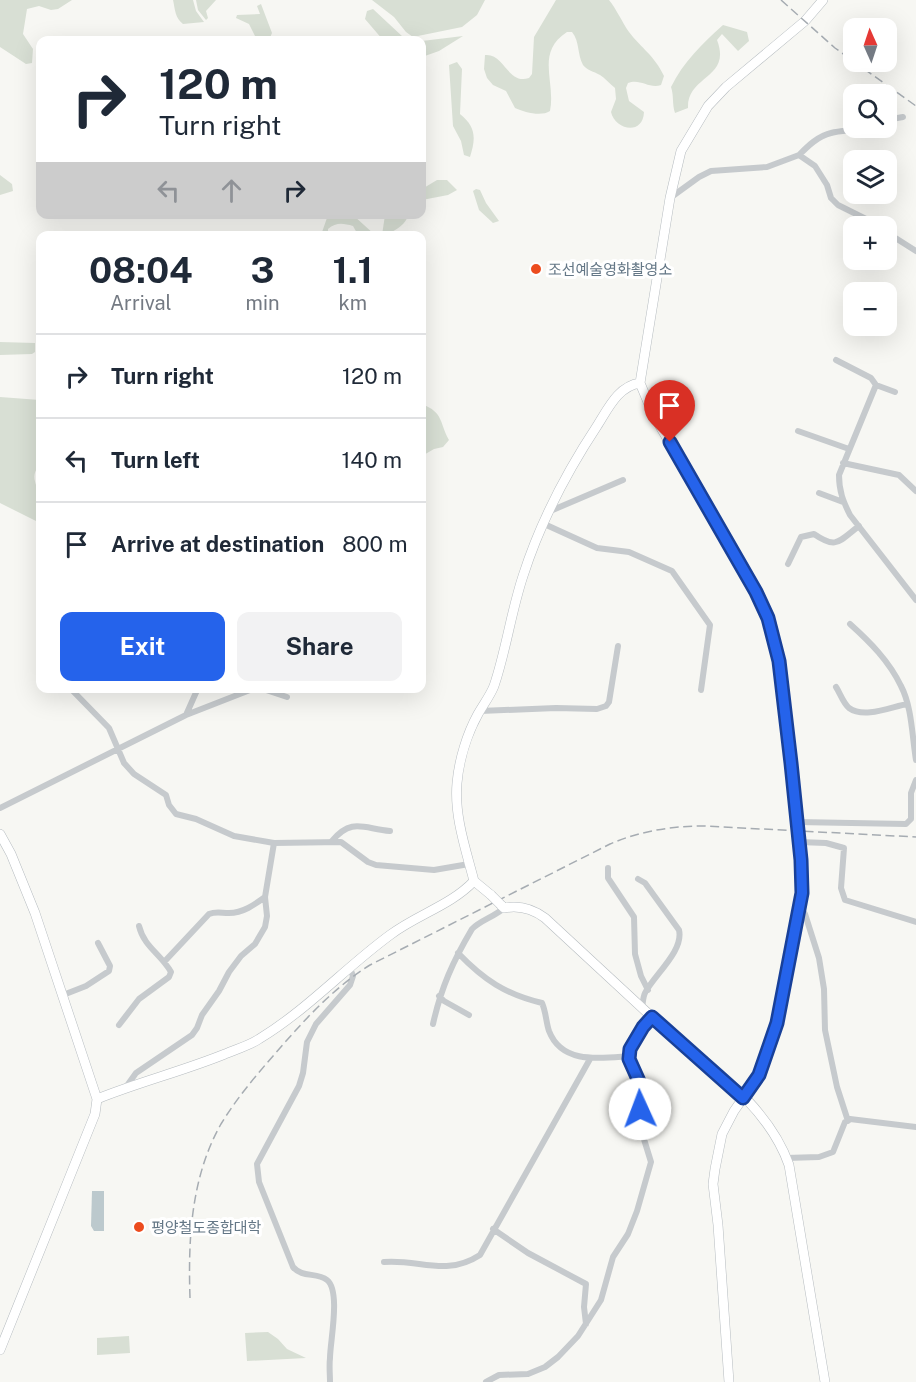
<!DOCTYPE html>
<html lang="en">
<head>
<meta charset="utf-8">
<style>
  body { margin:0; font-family:"Public Sans","Noto Sans KR",sans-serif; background:#f2f2f3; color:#1f2937; height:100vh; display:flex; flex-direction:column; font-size:22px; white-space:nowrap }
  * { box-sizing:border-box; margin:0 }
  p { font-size:20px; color:#747a83 }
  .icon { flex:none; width:33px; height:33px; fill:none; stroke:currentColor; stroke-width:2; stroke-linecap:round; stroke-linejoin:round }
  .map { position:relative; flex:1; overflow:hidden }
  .panel { position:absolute; left:36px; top:231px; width:390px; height:462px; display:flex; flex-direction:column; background:#fff; border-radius:12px; box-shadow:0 6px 24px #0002 }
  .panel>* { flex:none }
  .banner { position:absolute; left:36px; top:36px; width:390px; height:183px; border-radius:12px; box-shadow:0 6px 24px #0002; background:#fff; color:#1f2937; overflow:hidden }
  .needle { width:39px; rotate:357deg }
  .buttons { position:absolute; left:843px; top:18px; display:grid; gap:12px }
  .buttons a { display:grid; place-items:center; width:54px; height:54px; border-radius:12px; background:#fff; box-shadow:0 6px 24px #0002; font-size:30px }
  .pin { position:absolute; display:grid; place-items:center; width:51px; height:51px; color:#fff; margin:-62px -26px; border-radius:50% 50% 50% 0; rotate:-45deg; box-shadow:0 0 6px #0007 }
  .pin .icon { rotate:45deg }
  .me { position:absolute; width:66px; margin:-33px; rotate:358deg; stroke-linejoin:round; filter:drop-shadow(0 0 4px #0008) }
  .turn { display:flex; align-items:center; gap:21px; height:126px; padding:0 24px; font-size:27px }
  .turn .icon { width:78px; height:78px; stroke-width:2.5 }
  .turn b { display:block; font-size:42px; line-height:51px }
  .lanes { display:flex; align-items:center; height:57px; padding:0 24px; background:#0003; justify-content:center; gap:30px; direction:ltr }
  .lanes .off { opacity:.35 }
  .eta { display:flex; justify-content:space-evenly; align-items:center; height:102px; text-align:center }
  .eta b { font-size:36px; font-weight:700; line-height:42px }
  .primary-button { display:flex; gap:12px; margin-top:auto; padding:12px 24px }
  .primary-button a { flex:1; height:69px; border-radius:12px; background:#2563eb; color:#fff; font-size:24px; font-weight:700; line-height:69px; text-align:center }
  .primary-button a+a { background:#f2f2f3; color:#1f2937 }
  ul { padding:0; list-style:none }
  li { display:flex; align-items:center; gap:18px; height:84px; padding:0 24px; border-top:2px solid #e0e1e3 }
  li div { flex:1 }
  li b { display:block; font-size:22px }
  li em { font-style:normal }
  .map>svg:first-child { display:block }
</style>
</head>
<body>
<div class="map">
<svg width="916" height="1382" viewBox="0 0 916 1382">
  <rect width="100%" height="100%" fill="#f7f7f3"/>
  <path fill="#d8dfd4" d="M0,0h72l-14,9 -7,1 -12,-4 -12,3 -4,25 10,15 -1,14 -6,1 -26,-17z
    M173,0h20l3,11 8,11 -21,2c-8,-6 -8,-15 -10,-24z
    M196,0h20l-10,11 2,7 -2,2 -8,-10z
    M372,0h113l-8,15 -15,12 -49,10 -7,-5 -12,-15z
    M556,0h53c8,10 13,22 20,32 13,17 25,23 35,44l-3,9c-12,4 -21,-7 -33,-2l-2,5 3,13 15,11c-1,24 -29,18 -33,0l5,-13 -1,-11c-5,-4 -10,-10 -15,-13 -7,-4 -12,-4 -17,-10 -6,-11 -3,-23 -11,-33h-5c-32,21 -11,49 -17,79 -9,6 -26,1 -35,-3l-9,-17 -13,-6 -6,-7 -3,-9 1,-14c20,-2 22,30 44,23l3,-4 2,-37z
    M261,4l11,29 -3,7h-12l-8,-16 -13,-6 1,-3 23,-1 -3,-8z
    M373,9l30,28 7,3h-27l-18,-21 2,-8z
    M723,25l24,7 2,9 -11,10 -16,-17 -5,6c15,39 -30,35 -29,68l-13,5c-3,-9 -1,-17 -4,-26 12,-25 32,-44 52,-62z
    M463,36l-24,15 -17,6v-16z
    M457,62l5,7 -2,45c16,13 16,24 10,43l-6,-2 -3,-14 -8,-15 -4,-61z
    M0,175l12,9 1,7 -13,4z
    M437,180h10l10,10 -9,5 -26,5v-11z
    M476,189l4,1 6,13 13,18 -6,2 -14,-13 -6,-19z
    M353,215l22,20h-17l-5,-9c-10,-3 -17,-4 -25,3v6h-7l7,-20z
    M385,215v-1l23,1c-1,9 -16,19 -26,20z
    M0,342l35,1v9l-3,2 -32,1z
    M0,397l40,3v65c-11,11 -3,19 0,32 2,8 1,18 0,26l-40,-20z
    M422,404c22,9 17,18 27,36l-6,7 -9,2 -12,7z
    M268,1332l10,7 9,10 19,9 -59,3 -2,-28z
    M129,1336l1,17 -33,2v-17z"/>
  <path fill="#bcc9cd" d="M92,1191h12v40h-10l-3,-5z"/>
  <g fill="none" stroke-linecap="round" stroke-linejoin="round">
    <g stroke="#b6bcc0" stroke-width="10">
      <path id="secondary" d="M640,383l13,31 103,178 18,45 5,24 22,199 1,33 -25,130 -18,52 -25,36 -12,23 -7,35 -2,15 5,41 11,157
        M0,834l11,20 24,59 62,186 -2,15 -95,236
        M474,881l17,14
        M501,905l3,3c15,-3 29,1 41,10 36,33 72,67 108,100 49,43 114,84 136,147l36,217
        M97,1099c42,-17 86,-28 128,-45 11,-5 24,-8 34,-15 48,-29 86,-71 131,-104 28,-21 60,-29 84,-54 -8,-31 -20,-65 -17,-98 2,-23 10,-49 21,-69 5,-9 12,-18 16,-28 12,-35 17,-74 29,-110 17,-53 43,-103 74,-150 11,-17 21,-40 43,-43l30,-185 11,-47 27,-45 18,-19 79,-66 18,-21"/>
    </g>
    <path stroke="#c6cacd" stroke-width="6" d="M886,120l17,-3
      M799,155c9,-9 19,-19 32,-22 11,-3 22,-2 34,-5
      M670,198l29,-21 12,-6 56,-4 32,-12 16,11 12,19 4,13 7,7 42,21
      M886,232l30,19
      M836,360l35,18 5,7 -37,90c0,16 4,26 11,40l66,85
      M876,385l19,7
      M798,431l51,18
      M843,463l56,12 17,16
      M819,493l24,9
      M548,512l75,-32
      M542,523l55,25 32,4 43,19 38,54 -9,65
      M788,564l13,-27 13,-3c23,16 25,7 45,-8
      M850,624c20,18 39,37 51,62 11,21 11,50 15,74
      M836,687c4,6 7,16 13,21 15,11 42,-1 58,-4
      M70,688l39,40 15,35 10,11 32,21 3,10 7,9 20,5 38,17 40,7 67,-1 27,20 8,3 58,5 35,-6
      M480,711l76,-3 41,1 9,-3 3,-4 9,-56
      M186,715l64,-25h16l21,7
      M0,808l186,-93 12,-27
      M797,822l109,2 5,-5v-26l5,-13
      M332,841c20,-24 32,-12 58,-10
      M799,842l27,1 18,5 -3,40 4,12 71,22
      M608,868v10l26,39 1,37 6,22 7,14
      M638,879l7,4 34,47c5,21 -25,45 -34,63 -2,4 -2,10 -3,14
      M800,907l5,7 14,44 5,31 1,41 12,57 11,34
      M458,953c26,27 47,41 84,50 4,9 4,19 7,28 13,34 52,27 81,25
      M165,961l44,-47c7,-3 12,-1 20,-1 14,0 25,-8 36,-16
      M63,995l23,-9 23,-15 1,-5 -12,-23
      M439,996l5,5 25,14
      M433,1024c8,-36 20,-63 39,-95 9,-9 22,-12 32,-21
      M119,1025l20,-26 30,-22 2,-5c-10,-18 -27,-25 -32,-46
      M126,1087l10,-14 56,-38 5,-7 5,-13 17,-24 10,-19 12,-16 14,-12 10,-17 2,-11 -2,-19 9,-54
      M786,1158l33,-1 14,-5 12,-30 5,-3 66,8
      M493,1229l35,24 58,31 -2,23 2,17
      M384,1262c36,-3 62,15 96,-7l110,-196
      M330,1382c0,-8 -1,-16 0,-24 0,-16 11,-67 -3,-78 -10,-8 -25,-2 -34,-13l-34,-85 -2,-18 42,-78 4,-13 4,-31 9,-18 34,-39 3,-9 -3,-8
      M486,1382l13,-7 29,-1 17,-7 13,-10 20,-21 23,-36 12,-43 15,-23 9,-23 14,-49 -12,-39 3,-35 -13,-29 1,-10 13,-22 9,-10"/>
    <use href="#secondary" stroke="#fff" stroke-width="9"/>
    <path stroke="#a6acb2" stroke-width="1.5" stroke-dasharray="9 4.5" stroke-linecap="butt" d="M781,0l54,48 81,58
      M190,1298c-2,-59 1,-121 31,-174 17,-28 38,-52 59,-76 27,-31 55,-61 90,-83l240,-121c30,-13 62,-18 94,-18l212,11"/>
    <g stroke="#b6bcc0" stroke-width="10" stroke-linecap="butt">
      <path id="secondary-bridge" d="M491,895l10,10"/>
    </g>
    <use href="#secondary-bridge" stroke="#fff" stroke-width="9"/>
  </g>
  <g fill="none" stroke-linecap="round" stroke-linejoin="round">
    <g stroke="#184099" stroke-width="15">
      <path id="route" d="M640,1109l2,-21 -13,-29 1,-10 13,-22 9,-10 91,81 16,-23 18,-52 25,-130 -1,-33 -10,-97 -12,-102 -11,-43 -12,-26 -86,-150"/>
    </g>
    <use href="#route" stroke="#2563eb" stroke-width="10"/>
  </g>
  <g fill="#ec4c1e" stroke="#fff" stroke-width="2">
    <circle cx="536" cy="269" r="6"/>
    <circle cx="139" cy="1227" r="6"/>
  </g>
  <g text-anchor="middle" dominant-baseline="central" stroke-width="6" stroke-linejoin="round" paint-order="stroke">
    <g font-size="15" fill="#647786" stroke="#fff" text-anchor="start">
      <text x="548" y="269">조선예술영화촬영소</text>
      <text x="151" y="1227">평양철도종합대학</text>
    </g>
  </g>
</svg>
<div class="buttons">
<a><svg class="needle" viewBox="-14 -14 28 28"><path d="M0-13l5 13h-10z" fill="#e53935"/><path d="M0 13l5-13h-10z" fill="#747a83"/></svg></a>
<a><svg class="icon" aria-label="search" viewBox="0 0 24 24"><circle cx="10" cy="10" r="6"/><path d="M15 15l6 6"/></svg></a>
<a><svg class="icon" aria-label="layers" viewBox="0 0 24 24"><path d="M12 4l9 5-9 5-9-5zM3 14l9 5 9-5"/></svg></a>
<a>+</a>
<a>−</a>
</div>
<div class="pin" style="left:670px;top:442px;background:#d93025"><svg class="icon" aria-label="arrive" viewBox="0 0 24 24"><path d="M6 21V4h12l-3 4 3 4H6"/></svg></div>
<svg class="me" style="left:640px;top:1109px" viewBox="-20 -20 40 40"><circle r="19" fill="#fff"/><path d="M0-13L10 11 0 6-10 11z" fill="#2563eb"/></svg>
<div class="banner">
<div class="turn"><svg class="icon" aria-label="right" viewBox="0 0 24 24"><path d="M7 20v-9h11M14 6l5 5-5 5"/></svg><div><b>120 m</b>Turn right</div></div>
<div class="lanes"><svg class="icon off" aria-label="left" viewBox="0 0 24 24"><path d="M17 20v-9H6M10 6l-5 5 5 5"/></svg><svg class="icon off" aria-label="ahead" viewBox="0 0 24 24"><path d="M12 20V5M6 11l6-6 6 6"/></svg><svg class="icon" aria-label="right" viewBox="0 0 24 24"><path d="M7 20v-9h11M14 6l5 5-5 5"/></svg></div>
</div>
<section class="panel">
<div class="eta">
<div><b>08:04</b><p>Arrival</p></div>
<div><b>3</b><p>min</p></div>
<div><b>1.1</b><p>km</p></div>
</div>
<ul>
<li><svg class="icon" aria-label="right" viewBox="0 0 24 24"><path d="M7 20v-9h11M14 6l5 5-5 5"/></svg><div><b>Turn right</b></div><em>120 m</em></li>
<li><svg class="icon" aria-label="left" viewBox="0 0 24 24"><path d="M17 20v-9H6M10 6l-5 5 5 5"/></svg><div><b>Turn left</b></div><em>140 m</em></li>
<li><svg class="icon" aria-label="arrive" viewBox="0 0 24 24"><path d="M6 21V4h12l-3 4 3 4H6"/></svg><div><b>Arrive at destination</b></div><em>800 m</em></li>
</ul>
<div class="primary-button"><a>Exit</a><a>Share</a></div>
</section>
</div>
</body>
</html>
